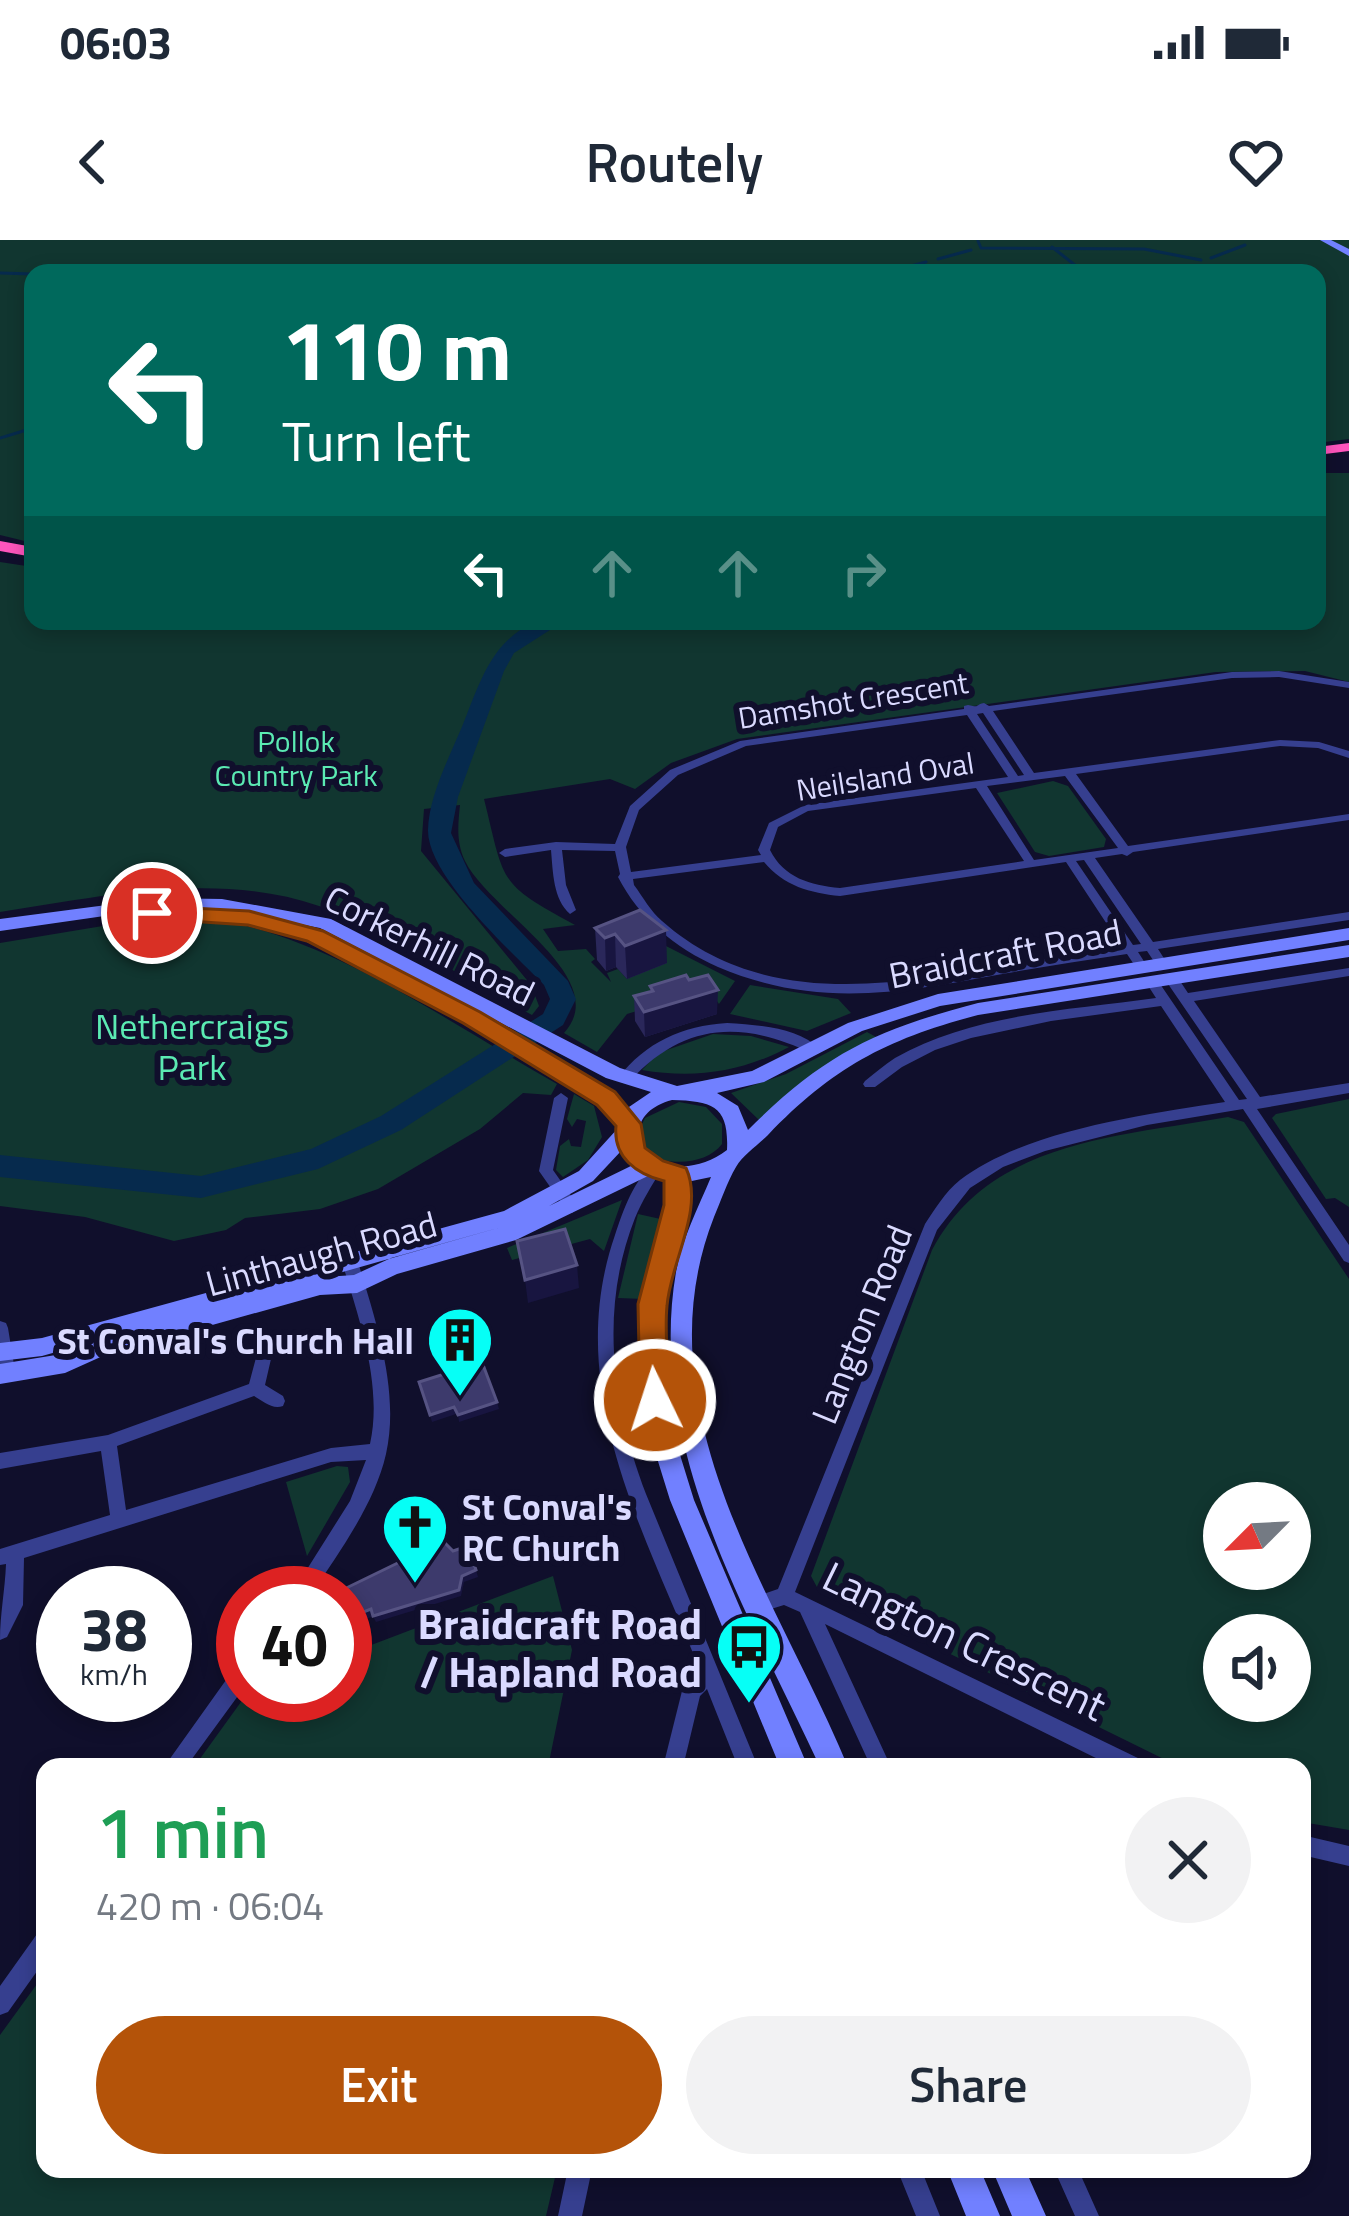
<!DOCTYPE html>
<html lang="en">
<head>
<meta charset="utf-8">
<style>
  body { margin:0; font-family:"Titillium Web",sans-serif; background:#f2f2f3; color:#1f2937; height:100vh; display:flex; flex-direction:column; font-size:45px; white-space:nowrap }
  * { box-sizing:border-box; margin:0 }
  p { font-size:39px; color:#747a83 }
  .icon { flex:none; width:66px; height:66px; fill:none; stroke:currentColor; stroke-width:2; stroke-linecap:round; stroke-linejoin:round }
  .map { position:relative; flex:1; overflow:hidden }
  .panel { position:absolute; left:36px; top:1518px; width:1275px; height:420px; display:flex; flex-direction:column; background:#fff; border-radius:24px; box-shadow:0 6px 18px #0003 }
  .panel>* { flex:none }
  .banner { position:absolute; left:24px; top:24px; width:1302px; height:366px; border-radius:24px; box-shadow:0 6px 18px #0003; background:#00695c; color:#fff; overflow:hidden }
  .needle { width:78px; rotate:246deg }
  .fabs { position:absolute; left:1203px; top:1242px; display:grid; gap:24px }
  .fabs a { display:grid; place-items:center; width:108px; height:108px; border-radius:50%; background:#fff; box-shadow:0 6px 18px #0003; font-size:60px }
  .speed { position:absolute; left:36px; top:1326px; display:flex; gap:24px; font-size:60px; font-weight:700; text-align:center }
  .speed>* { display:grid; place-content:center; width:156px; height:156px; border-radius:50%; background:#fff; box-shadow:0 6px 18px #0003; line-height:1 }
  .speed small { font-size:30px; font-weight:400 }
  .speed .limit { border:18px solid #d22; background:#fff; color:#111 }
  .pin { position:absolute; display:grid; place-items:center; width:102px; height:102px; color:#fff; margin:-51px; border:6px solid #fff; border-radius:50%; box-shadow:0 3px 12px #0007 }
  .me { position:absolute; width:132px; margin:-66px; rotate:356deg; stroke-linejoin:round; filter:drop-shadow(0 0 9px #0008) }
  .turn { display:flex; align-items:center; gap:42px; height:252px; padding:0 60px; font-size:54px }
  .turn .icon { width:156px; height:156px; stroke-width:2.5 }
  .turn b { display:block; font-size:84px; line-height:102px }
  .lanes { display:flex; align-items:center; height:114px; padding:0 60px; background:#0003; justify-content:center; gap:60px; direction:ltr }
  .lanes .off { opacity:.35 }
  .round { display:grid; place-items:center; flex:none; width:126px; height:126px; border-radius:63px; background:#f2f2f3 }
  .overview { display:flex; align-items:center; justify-content:space-between; height:204px; padding:0 60px }
  h1 { font-size:72px; font-weight:600; line-height:90px; color:#1e9e55 }
  .primary-button { display:flex; gap:24px; margin-top:auto; padding:24px 60px }
  .primary-button a { flex:1; height:138px; border-radius:72px; background:#b45309; color:#fff; font-size:48px; font-weight:600; line-height:138px; text-align:center }
  .primary-button a+a { background:#f2f2f3; color:#1f2937 }
  .status { display:flex; justify-content:space-between; align-items:center; height:84px; padding:0 60px; background:#fff; direction:ltr }
  .status svg { height:33px; fill:currentColor }
  header { display:flex; justify-content:space-between; align-items:center; height:156px; padding:0 60px; background:#fff; font-size:54px; font-weight:600 }
  .map>svg:first-child { display:block }
</style>
</head>
<body>
<div class="status"><b>06:03</b><svg viewBox="0 0 49 12"><path d="M0 12V9h3v3zM5 12V6h3v6zM10 12V3h3v9zM15 12V0h3v12zM26 1h20v11H26zM47 4h2v5h-2z"/></svg></div>
<header><svg class="icon" aria-label="back" viewBox="0 0 24 24"><path d="M15 5l-7 7 7 7"/></svg>Routely<svg class="icon" aria-label="heart" viewBox="0 0 24 24"><path d="M12 20l-8-8c-3-5 5-10 8-4 3-6 11-1 8 4z"/></svg></header>
<div class="map">
<svg width="1349" height="1976" viewBox="0 0 1349 1976">
  <rect width="100%" height="100%" fill="#100f2c"/>
  <path fill="#113630" fill-rule="evenodd" d="M0,0h1349v199l-32,4v-170h-1284v270l-33,-8z
    M1317,233h32v209l-44,-11 -89,1 -479,67 -66,24 -36,26 -25,-10 -126,20c21,84 13,84 91,126l-32,4 15,22 28,-2 9,10 -4,3 20,20 -4,-9 11,-4 9,10 37,-34 71,36 -16,23 -11,-15 -59,1 14,13 -36,11 -30,38 -33,-19c50,-55 -74,-121 -99,-172 -9,-19 -7,-37 -5,-56l-36,4 -3,42 110,134 8,21 -7,9c-69,-37 -139,-84 -213,-109 -103,-35 -215,-10 -319,6v-350l33,5v54h1284z
    M1053,541l15,5 38,53 -2,8 -55,9 -14,-4 -38,-59z
    M139,680c37,0 75,-3 111,7 105,28 212,103 307,157l-6,11 -28,-2 -43,36 -102,60 -58,20 -75,9 -19,12 -52,11 -89,-24 -85,-11v-263z
    M750,745l88,14 13,14 -44,18 -77,-17z
    M867,792l9,5 -53,31 -64,52 -28,-27 55,-19z
    M713,794l38,2 38,11c-47,25 -94,32 -147,23l16,-17z
    M574,854l20,12 8,31 -14,23 -25,17 -7,-7 4,-24 9,-7 2,7 10,1 5,-26 -9,-2 -5,8 -5,-8z
    M1349,859v108l-14,-9 -9,1 -54,-81 4,-4z
    M679,862l27,5 16,17v20c-23,31 -102,21 -77,-26z
    M1228,877l16,5 105,157v551l-47,-8v-55h-122l-362,-178 -7,-13 121,-326c58,-110 187,-113 296,-133zM1290,1263v66h-66v-66zM1224,1395h66v66h-66z
    M622,960l-18,51 -14,-12 -78,21 -5,-12z
    M638,974l27,6 -21,79 -26,-1z
    M337,1226l11,1 2,15 -43,74 -21,-74z
    M553,1336l19,74 -24,117h-354l52,-72h99v-40z
    M45,1733v196h512l-11,47h-546v-181z"/>
  <g fill="none" stroke-linecap="round" stroke-linejoin="round">
    <path stroke="#062a4d" stroke-width="3" d="M978,1l3,7 163,1 57,11
      M1052,7l33,26
      M1211,18l34,-13
      M938,19l33,-9
      M888,32l38,-10
      M0,33l33,1
      M0,198l33,-10"/>
    <path fill="#062a4d" fill-rule="evenodd" d="M537,381h27l-50,32 -10,18 -46,126 -7,36 23,50 94,98 8,18 -13,26 -162,105 -83,39 -117,29 -201,-21v-22l201,21 110,-27 70,-33 162,-102 7,-15 -6,-14c-32,-33 -117,-109 -116,-155 1,-38 26,-81 39,-116 16,-40 28,-75 70,-93z"/>
    <path fill="#363f8f" fill-rule="evenodd" d="M1279,431l70,11v6l-70,-11 -47,1 -239,33 41,62 246,-33 39,2 30,9v7l-31,-10 -38,-2 -204,28 52,72 221,-32v6l-216,32 -6,4 -5,-2 -27,4 58,84 196,-30v8l-191,29 9,14 -6,4 -4,-1 -10,-15 -9,1 9,14 -6,4 -4,-1 -10,-15c-40,6 -80,12 -119,19 -103,19 -189,37 -290,-6 -43,-19 -79,-49 -100,-90l2,-3 -5,-23 -53,-1 4,35 10,25 -6,4c-17,-15 -17,-42 -19,-64l-46,7 -6,-4 6,-4 51,-7 59,2 15,-38 40,-36 70,-29 224,-32v-3l4,-1c13,3 6,0 16,-2l5,3 243,-34zM983,473l41,62 -6,1 -41,-62zM967,475l41,62 -203,28 -36,18 -11,27 3,5 -130,17 -5,-25 13,-37 39,-35 68,-29zM1065,536l53,72 -84,12 -47,-74zM976,548l48,73 -184,27c-30,-3 -56,-10 -70,-38l8,-23 30,-16zM1084,620l57,84 -8,1 -57,-84zM764,622c20,24 46,31 76,34l226,-34 56,85c-37,5 -73,10 -109,17 -120,21 -250,46 -351,-43 -11,-9 -19,-24 -28,-36l-1,-6z
      M1349,728v8l-155,25 66,96 89,-14v10l-92,16 92,136v18l-5,-2 -101,-152 -96,16 -102,26 -42,16 -33,21 -33,42 -142,362 347,168 3,7h-31l-289,-143 66,143h-20l-71,-155 -16,-7 -26,8 -6,-3 -3,-6 3,-6 26,-9 147,-365c10,-15 20,-32 35,-44 63,-49 186,-66 265,-78l-64,-96 -110,15 -80,17 -36,12 -33,17 -27,20h-10l-2,-3 2,-3c10,-8 19,-16 30,-23 77,-44 175,-48 261,-60l-11,-17 6,-4 5,1 83,122 8,-1 -81,-118v-6h10l12,18z
      M727,783c31,2 70,4 93,26l-7,5c-70,-34 -129,-32 -183,27l-5,2 -7,-5c28,-36 64,-52 109,-55z
      M561,853l7,5 -15,72 26,37 -7,6 -5,-2 -28,-40 15,-73z
      M655,924l7,5c-10,16 -20,32 -27,49 -36,91 -23,187 11,276l112,273h-20l-31,-78 -7,7 -17,71h-20l19,-76 3,-7 15,-14c-56,-139 -138,-282 -85,-435 8,-24 19,-57 40,-71z
      M350,1016l5,2 3,4c18,60 42,129 28,192 -11,49 -46,97 -74,139h-20l58,-92 16,-41 -35,2 -307,96 -1,47 -16,32 -7,3c0,-26 5,-50 6,-76l-6,1v-16l110,-34 -9,-64 -101,18v-16l108,-18 141,-51 8,-30 6,-2 6,2 2,5 -6,26 18,11 2,5 -2,5c-11,4 -20,-5 -29,-10l-137,50 9,64 205,-62 39,-4c13,-59 -11,-125 -28,-182l3,-4z
      M0,1081l6,2 2,5 7,43 -2,5 -6,2 -7,-5z
      M243,1424v25l-57,78h-22l72,-101z
      M1302,1595l47,11v20l-47,-11z
      M45,1691v29l-37,52 -8,3v-29l37,-52z
      M568,1929h24l-10,47h-24z
      M897,1929h24l19,47h-24z
      M1054,1929h24l21,47h-24z"/>
    <path fill="#7180ff" fill-rule="evenodd" d="M1320,0h11l18,9v7z
      M160,658l62,1 109,20 289,149 57,18 75,-15 96,-48 90,-29 411,-66v12l-409,66 -78,25 -98,51 -47,11 21,13 10,24c76,-76 127,-100 230,-127l371,-58v12l-371,58c-91,24 -145,52 -210,120 -10,10 -25,20 -32,32 -9,15 -15,34 -22,50 -76,194 63,378 134,550h-28c-71,-154 -174,-319 -144,-495 6,-33 22,-64 35,-95l-24,5v23l-24,99 -1,68 10,57 22,71 114,267h-28l-110,-267 -22,-71 -8,-57 1,-68 26,-99v-25l-17,-5 -134,65 -119,34 -40,19 -37,2 -215,60 -40,18 -65,11v-20l62,-10 19,-9 -39,11 -42,5v-18l42,-5 462,-127 75,-40 40,-44 -33,-34 -182,-104 -3,-4 3,-4h12l184,102 26,26 25,-17 -45,-14 -286,-150 -98,-19 -62,-1 -160,23v-12zM672,860c42,1 57,7 55,50 -27,20 -59,23 -85,0 -10,-26 4,-43 30,-50zM622,910l11,15 -84,41 44,-25zM505,986l-114,32 -37,17 -29,2z
      M291,682l98,44 3,4 -9,6 -6,-2 -92,-42v-8z
      M947,1929h33l20,47h-34z
      M992,1929h33l21,47h-34z"/>
    <path fill="#ff55bd" fill-rule="evenodd" d="M1349,203v8l-32,4v-8z
      M0,301l33,6v10l-33,-6z"/>
  </g>
  <path fill="#2a275a" d="M640,670l27,53 -40,16 -11,-12 -10,4 -9,-11 -2,-32z
    M689,740l28,34 -72,23 -10,-16 -1,-25 16,-4v-6z"/>
  <path fill="#181540" d="M666,690l1,33 -40,16 -2,-33z
    M615,694l1,33 -10,4 -1,-33z
    M718,750l-1,24 -72,23 -1,-25z
    M577,1025l2,23 -51,15 -3,-23z
    M497,1162l2,7 -40,13 -1,-7z
    M454,1167l2,7 -24,8 -2,-7z
    M476,1330l2,7 -14,5 -3,14 -85,26 -3,-6z
    M371,1369l3,7 -28,10 -1,-7z"/>
  <path fill="#3d3a6c" stroke="#565383" stroke-width="3" d="M640,670l26,20 -41,16 -10,-12 -10,4 -10,-10z
    M686,735l3,5 19,-5 10,15 -74,22 -10,-16 19,-5 -3,-5z
    M565,989l12,36 -52,15 -8,-39z
    M482,1122l15,40 -39,13 -4,-8 -24,8 -11,-33z
    M443,1301l10,10 15,-5 8,24 -14,6 -3,14 -86,26 -2,-7 -26,10v-26h-9z"/>
  <path fill="#b45309" stroke="#753606" stroke-width="3" d="M152,666l97,5 74,20 157,81 135,80 26,32 4,24 18,13 23,7c19,41 -16,95 -19,138 -3,30 2,63 3,94l-5,9 -10,4 -11,-4 -4,-9 -2,-96 26,-99v-24c-28,-7 -51,-24 -48,-55l-19,-21 -134,-82 -156,-82 -59,-16 -104,-7 -3,-5z"/>
  <defs>
    <g id="building-pin" transform="scale(3.45)"><path d="M0 17L-7.5 6A9.5 9.5 0 1 1 7.5 6Z" fill="#06fff6" stroke="#100f2c"/><path d="M-4-6H4V6H1V3H-1V6H-4ZM-2.5-4.3h1.7v1.8h-1.7ZM.8-4.3h1.7v1.8H.8ZM-2.5-1h1.7V.8h-1.7ZM.8-1h1.7V.8H.8Z" fill="#111"/></g>
    <g id="church-pin" transform="scale(3.45)"><path d="M0 17L-7.5 6A9.5 9.5 0 1 1 7.5 6Z" fill="#06fff6" stroke="#100f2c"/><path d="M-1.2-6h2.4v3.5h3.3v2.4h-3.3V6h-2.4V-.1h-3.3v-2.4h3.3Z" fill="#111"/></g>
    <g id="bus-pin" transform="scale(3.45)"><path d="M0 17L-7.5 6A9.5 9.5 0 1 1 7.5 6Z" fill="#06fff6" stroke="#100f2c"/><path d="M-5-6H5V4H4V6H2V4H-2V6H-4V4H-5ZM-3.5-4V0h7V-4ZM-3.5 1.2v1.5H-2V1.2ZM2 1.2v1.5H3.5V1.2Z" fill="#111"/></g>
  </defs>
  <g fill-rule="evenodd">
    <use href="#building-pin" x="460" y="1100"/>
    <use href="#church-pin" x="415" y="1287"/>
    <use href="#bus-pin" x="749" y="1407"/>
  </g>
  <g text-anchor="middle" dominant-baseline="central" stroke-width="12" stroke-linejoin="round" paint-order="stroke">
    <g font-size="30" fill="#dadaff" stroke="#100f2c">
      <text transform="translate(853 460) rotate(-9)">Damshot Crescent</text>
      <text transform="translate(885 536) rotate(-9)">Neilsland Oval</text>
    </g>
    <g font-size="30" fill="#5beab3" stroke="#100f2c">
      <text x="296" y="501">Pollok<tspan x="296" dy="34">Country Park</tspan></text>
    </g>
    <g font-size="36" fill="#dadaff" stroke="#100f2c">
      <text transform="translate(430 705) rotate(26)">Corkerhill Road</text>
      <text transform="translate(1005 713) rotate(-11)">Braidcraft Road</text>
      <text transform="translate(321 1013) rotate(-15)">Linthaugh Road</text>
      <text transform="translate(861 1084) rotate(-68)">Langton Road</text>
    </g>
    <g font-size="36" fill="#5beab3" stroke="#100f2c">
      <text x="192" y="785">Nethercraigs<tspan x="192" dy="41">Park</tspan></text>
    </g>
    <g font-size="36" font-weight="bold" fill="#dadaff" stroke="#100f2c" text-anchor="end">
      <text x="414" y="1100">St Conval's Church Hall</text>
      <text x="462" y="1266" text-anchor="start">St Conval's<tspan x="462" dy="41">RC Church</tspan></text>
    </g>
    <g font-size="42" font-weight="bold" fill="#dadaff" stroke="#100f2c" text-anchor="end">
      <text x="702" y="1383">Braidcraft Road<tspan x="702" dy="48">/ Hapland Road</tspan></text>
    </g>
    <g font-size="42" fill="#dadaff" stroke="#100f2c">
      <text transform="translate(965 1400) rotate(26)">Langton Crescent</text>
    </g>
  </g>
</svg>
<div class="fabs">
<a><svg class="needle" viewBox="-14 -14 28 28"><path d="M0-13l5 13h-10z" fill="#e53935"/><path d="M0 13l5-13h-10z" fill="#747a83"/></svg></a>
<a><svg class="icon" aria-label="sound" viewBox="0 0 24 24"><path d="M4 9h4l5-4v14l-5-4H4zM17 9q2 3 0 6"/></svg></a>
</div>
<div class="speed"><div>38<small>km/h</small></div><div class="limit">40</div></div>
<div class="pin" style="left:152px;top:673px;background:#d93025"><svg class="icon" aria-label="arrive" viewBox="0 0 24 24"><path d="M6 21V4h12l-3 4 3 4H6"/></svg></div>
<svg class="me" style="left:655px;top:1160px" viewBox="-20 -20 40 40"><circle r="17" fill="#b45309" stroke="#fff" stroke-width="3"/><path d="M0-11L8 9 0 5-8 9z" fill="#fff"/></svg>
<div class="banner">
<div class="turn"><svg class="icon" aria-label="left" viewBox="0 0 24 24"><path d="M17 20v-9H6M10 6l-5 5 5 5"/></svg><div><b>110 m</b>Turn left</div></div>
<div class="lanes"><svg class="icon" aria-label="left" viewBox="0 0 24 24"><path d="M17 20v-9H6M10 6l-5 5 5 5"/></svg><svg class="icon off" aria-label="ahead" viewBox="0 0 24 24"><path d="M12 20V5M6 11l6-6 6 6"/></svg><svg class="icon off" aria-label="ahead" viewBox="0 0 24 24"><path d="M12 20V5M6 11l6-6 6 6"/></svg><svg class="icon off" aria-label="right" viewBox="0 0 24 24"><path d="M7 20v-9h11M14 6l5 5-5 5"/></svg></div>
</div>
<section class="panel">
<div class="overview"><div><h1>1 min</h1><p>420 m · 06:04</p></div><a class="round"><svg class="icon" aria-label="close" viewBox="0 0 24 24"><path d="M6 6l12 12M18 6L6 18"/></svg></a></div>
<div class="primary-button"><a>Exit</a><a>Share</a></div>
</section>
</div>
</body>
</html>
